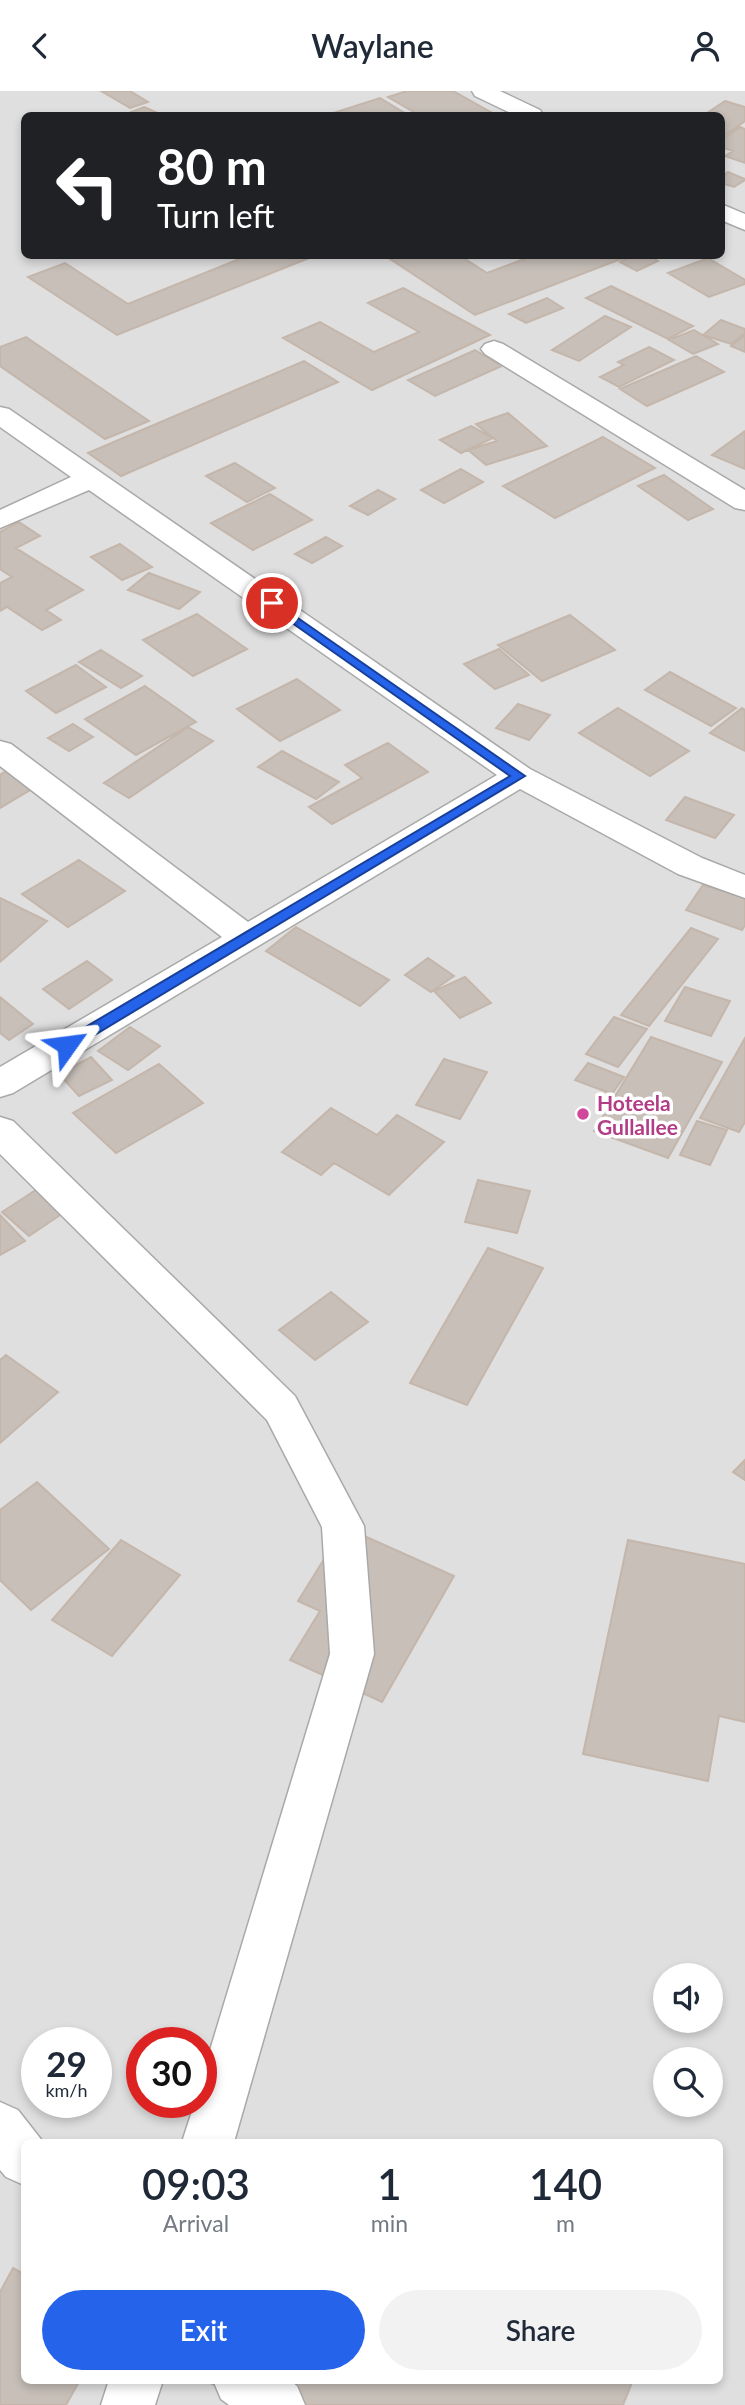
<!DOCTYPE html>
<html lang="en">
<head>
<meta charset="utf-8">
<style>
  body { margin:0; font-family:Lato,sans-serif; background:#f2f2f3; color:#1f2937; height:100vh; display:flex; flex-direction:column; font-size:26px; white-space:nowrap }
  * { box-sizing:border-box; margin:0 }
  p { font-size:23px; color:#747a83 }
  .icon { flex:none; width:38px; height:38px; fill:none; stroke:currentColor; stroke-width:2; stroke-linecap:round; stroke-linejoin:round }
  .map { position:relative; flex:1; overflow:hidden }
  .drawer { position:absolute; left:21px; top:2048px; width:702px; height:245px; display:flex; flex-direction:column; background:#fff; border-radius:10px; box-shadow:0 4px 10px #0003 }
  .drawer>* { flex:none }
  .top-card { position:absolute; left:21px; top:21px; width:704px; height:147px; border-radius:10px; box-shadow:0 4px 10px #0003; background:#202124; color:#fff; overflow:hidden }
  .tools { position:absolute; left:653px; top:1872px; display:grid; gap:14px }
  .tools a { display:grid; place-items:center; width:70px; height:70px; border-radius:50%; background:#fff; box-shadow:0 4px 10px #0003; font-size:35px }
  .speed { position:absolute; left:21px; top:1936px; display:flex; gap:14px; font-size:35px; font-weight:700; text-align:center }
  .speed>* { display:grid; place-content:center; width:91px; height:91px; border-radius:50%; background:#fff; box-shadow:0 4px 10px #0003; line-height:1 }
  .speed small { font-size:18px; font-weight:400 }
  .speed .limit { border:10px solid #d22; background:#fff; color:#111 }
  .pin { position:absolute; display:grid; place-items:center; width:60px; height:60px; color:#fff; margin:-30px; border:4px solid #fff; border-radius:50%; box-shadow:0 2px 7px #0007 }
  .me { position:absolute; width:77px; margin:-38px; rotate:59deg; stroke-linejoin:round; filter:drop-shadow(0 0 5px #0008) }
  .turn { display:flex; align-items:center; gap:24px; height:147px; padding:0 21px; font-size:32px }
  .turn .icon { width:91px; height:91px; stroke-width:2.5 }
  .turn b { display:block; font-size:49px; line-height:60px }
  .eta { display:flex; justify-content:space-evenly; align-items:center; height:119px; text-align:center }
  .eta b { font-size:42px; font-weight:600; line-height:49px }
  .button { display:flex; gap:14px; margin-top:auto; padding:14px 21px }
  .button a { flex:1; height:80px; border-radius:42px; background:#2563eb; color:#fff; font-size:28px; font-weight:600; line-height:80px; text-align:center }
  .button a+a { background:#f2f2f3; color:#1f2937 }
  header { display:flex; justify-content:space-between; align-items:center; height:91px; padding:0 21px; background:#fff; font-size:32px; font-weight:600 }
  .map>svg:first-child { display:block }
</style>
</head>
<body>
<header><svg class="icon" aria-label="back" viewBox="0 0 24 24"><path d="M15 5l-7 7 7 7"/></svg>Waylane<svg class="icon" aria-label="person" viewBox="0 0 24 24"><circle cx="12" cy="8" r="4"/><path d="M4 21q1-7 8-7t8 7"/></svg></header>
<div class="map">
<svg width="745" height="2314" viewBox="0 0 745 2314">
  <rect width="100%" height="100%" fill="#f2efe9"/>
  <path fill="#e0dfdf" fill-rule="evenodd" d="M0,0h745v2314h-745zM24,24h697v140h-697zM665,1885h45v45h-45zM37,1951h59v60h-59zM142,1951h59v60h-59zM665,1969h45v45h-45zM24,2051h695v238h-695z"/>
  <path fill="#c7bfb8" stroke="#c4b6ab" stroke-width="2" d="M101,0h29l18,11 -18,6z
    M407,0h46l43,24h-77l-31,-18z
    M380,7l28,17h-81z
    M725,10l20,6v14l-24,17v-23h-17z
    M144,16l18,8h-38z
    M740,36l5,2v34l-20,-7 8,-5 -12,-4v-6z
    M728,81l17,7v1l-11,7 -13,-4v-6z
    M249,164h55l5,3 -192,77 -89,-58 37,-14 63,41z
    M384,164h75l28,18 48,-18h96l-156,60z
    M634,164h13l11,6 -21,10 -17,-9z
    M708,167l37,22v4l-36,13 -41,-24z
    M611,195l82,40 -25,13 -82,-41z
    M403,197l87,47 -118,55 -89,-52 37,-16 54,30 45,-20 -51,-29z
    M547,207l16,10 -37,15 -17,-9z
    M605,225l26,11 -52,34 -27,-11z
    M721,229l24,9v4l-14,11 -28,-9z
    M694,239l24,14 -25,10 -24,-14z
    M745,244v17l-14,-6z
    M26,246l123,84 -44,18 -105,-73v-19z
    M649,256l25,13 -55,27 -19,-10 24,-12 -6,-3z
    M475,259l27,16 -67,30 -27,-16z
    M696,265l28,16 -77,34 -27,-17z
    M304,270l34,21 -217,94 -33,-23z
    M508,322l39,33 -61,19 -18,-15 29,-9 -21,-17z
    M471,335l22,12 -32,15 -21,-13z
    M745,340v38l-33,-14z
    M603,346l52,31 -100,50 -52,-32z
    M235,372l40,25 -28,14 -41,-26z
    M461,378l22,13 -39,21 -23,-13z
    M664,384l49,34 -25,11 -50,-34z
    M378,399l17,9 -27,16 -18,-9z
    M270,403l42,26 -59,30 -42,-27z
    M19,431l21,14 -24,12 67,42 -37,20 15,10 -19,10 -35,-23 -7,4v-28l12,-6 -12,-8v-37z
    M326,446l16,9 -30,17 -17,-9z
    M120,453l32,23 -30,13 -31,-23z
    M149,482l51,19 -21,17 -51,-19z
    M197,523l50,35 -54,27 -50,-36z
    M570,524l45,35 -73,31 -44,-36z
    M499,558l30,26 -34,14 -31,-25z
    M101,559l41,26 -21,12 -42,-26z
    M76,574l30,22 -50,26 -30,-22z
    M670,581l66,36 -25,18 -66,-36z
    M297,588l43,31 -60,31 -43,-32z
    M145,595l51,36 -60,33 -51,-36z
    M518,613l32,11 -21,25 -33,-12z
    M618,617l71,43 -39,25 -71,-43z
    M742,617l3,2v41l-35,-18z
    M73,633l20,13 -24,14 -21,-13z
    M188,636l25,14 -84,57 -25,-15z
    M388,652l40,29 -96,52 -23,-17 53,-29 -17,-13z
    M282,660l57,31 -23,17 -58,-32z
    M11,677l26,18 -37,22v-33z
    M685,706l49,18 -19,23 -49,-18z
    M79,769l46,31 -57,36 -46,-33z
    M703,794l42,13v27l-3,5 -56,-20z
    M0,807l47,23 -47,41z
    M296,836l93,53 -29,26 -94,-55z
    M691,837l27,11 -69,87 -28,-11z
    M428,867l26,18 -23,16 -26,-17z
    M87,870l25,19 -43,29 -26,-20z
    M465,886l26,26 -31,15 -26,-27z
    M685,896l45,14 -19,35 -46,-15z
    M0,906l33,27 -24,16 -9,-7z
    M614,926l33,12 -29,38 -32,-13z
    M130,936l30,19 -32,24 -30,-19z
    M651,946l71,25 -54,96 -74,-27z
    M745,947v84l-6,10 -39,-14z
    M91,966l21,23 -33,16 -20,-22z
    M444,968l43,13 -27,47 -44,-14z
    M588,972l36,14 -12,17 -37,-14z
    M159,973l44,39 -87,50 -43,-40z
    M331,1017l46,27 20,-20 47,27 -55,53 -55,-32 -13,12 -39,-23z
    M697,1030l30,9 -17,35 -30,-10z
    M478,1089l52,11 -13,42 -52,-11z
    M45,1093l27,23 -43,29 -27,-24z
    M0,1124l25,26 -25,14z
    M488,1157l55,20 -76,137 -57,-22z
    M331,1201l37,30 -53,38 -36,-30z
    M6,1264l52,37 -58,51v-83z
    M745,1369v20l-12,-8z
    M37,1391l72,67 -78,61 -31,-30v-70z
    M344,1436l110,49 -72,126 -92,-42 30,-49 -22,-10z
    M121,1449l59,35 -68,81 -60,-36z
    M628,1449l117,24v158l-26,-6 -11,65 -125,-27z
    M13,2177l11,6v106h56l-14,25h-66v-113z
    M205,2289h428l-10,25h-372z"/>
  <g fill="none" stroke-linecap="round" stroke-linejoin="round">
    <g stroke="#a9a9a9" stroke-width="3">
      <path id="minor" d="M472,0h28l40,19 3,5h-28l-40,-19z
        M721,113l24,10v16l-24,-10z
        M494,250l9,3 242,146v20l-10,-2 -250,-154 -4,-5 4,-5z
        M0,316l9,2 521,360 172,89 43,17v23l-67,-24 -158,-85 -507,304 -13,4v-30l222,-130 -222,-171v-25l11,3 237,178 249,-147 -408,-285 -89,38v-18l71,-33 -71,-50z
        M0,1026l13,4 282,275 69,130 10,128 -140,488h-52l13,-40h6v-22l129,-426 -8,-127 -55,-107 -267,-266z
        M0,2011l18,8 25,32h-19v43l-18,-8 -6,-7z
        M109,2289h54l-8,25h-54z
        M213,2289h76l8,6 8,19h-76l-8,-6z"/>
    </g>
    <use href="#minor" fill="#fff" fill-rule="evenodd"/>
  </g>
  <path fill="#2563eb" stroke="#184099" stroke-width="2" d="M272,509l253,176 -452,272h-11l-2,-3 2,-4 448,-265 -242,-170v-5z"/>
  <circle fill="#d1479c" stroke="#fff" stroke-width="2.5" cx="583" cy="1023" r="7"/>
  <g text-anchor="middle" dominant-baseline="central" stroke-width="7" stroke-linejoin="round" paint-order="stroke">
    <g font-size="21" font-weight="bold" fill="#b23c85" stroke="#fff" text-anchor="start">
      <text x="597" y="1011">Hoteela<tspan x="597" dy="24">Gullallee</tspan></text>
    </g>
  </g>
</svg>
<div class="tools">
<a><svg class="icon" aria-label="sound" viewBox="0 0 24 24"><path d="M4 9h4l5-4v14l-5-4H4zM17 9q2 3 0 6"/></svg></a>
<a><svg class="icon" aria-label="search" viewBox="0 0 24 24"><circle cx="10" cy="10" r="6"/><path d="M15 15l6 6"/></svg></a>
</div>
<div class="speed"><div>29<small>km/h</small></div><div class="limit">30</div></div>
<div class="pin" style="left:272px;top:512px;background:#d93025"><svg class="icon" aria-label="arrive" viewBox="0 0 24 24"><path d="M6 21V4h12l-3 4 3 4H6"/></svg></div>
<svg class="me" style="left:67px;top:954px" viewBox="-20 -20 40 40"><path d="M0-17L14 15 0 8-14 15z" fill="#2563eb" stroke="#fff" stroke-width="4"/></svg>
<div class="top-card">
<div class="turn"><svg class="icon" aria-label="left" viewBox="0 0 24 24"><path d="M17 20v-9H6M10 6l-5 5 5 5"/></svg><div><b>80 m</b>Turn left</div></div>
</div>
<section class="drawer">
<div class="eta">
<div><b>09:03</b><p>Arrival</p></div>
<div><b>1</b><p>min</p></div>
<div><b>140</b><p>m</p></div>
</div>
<div class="button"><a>Exit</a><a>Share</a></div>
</section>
</div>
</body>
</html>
